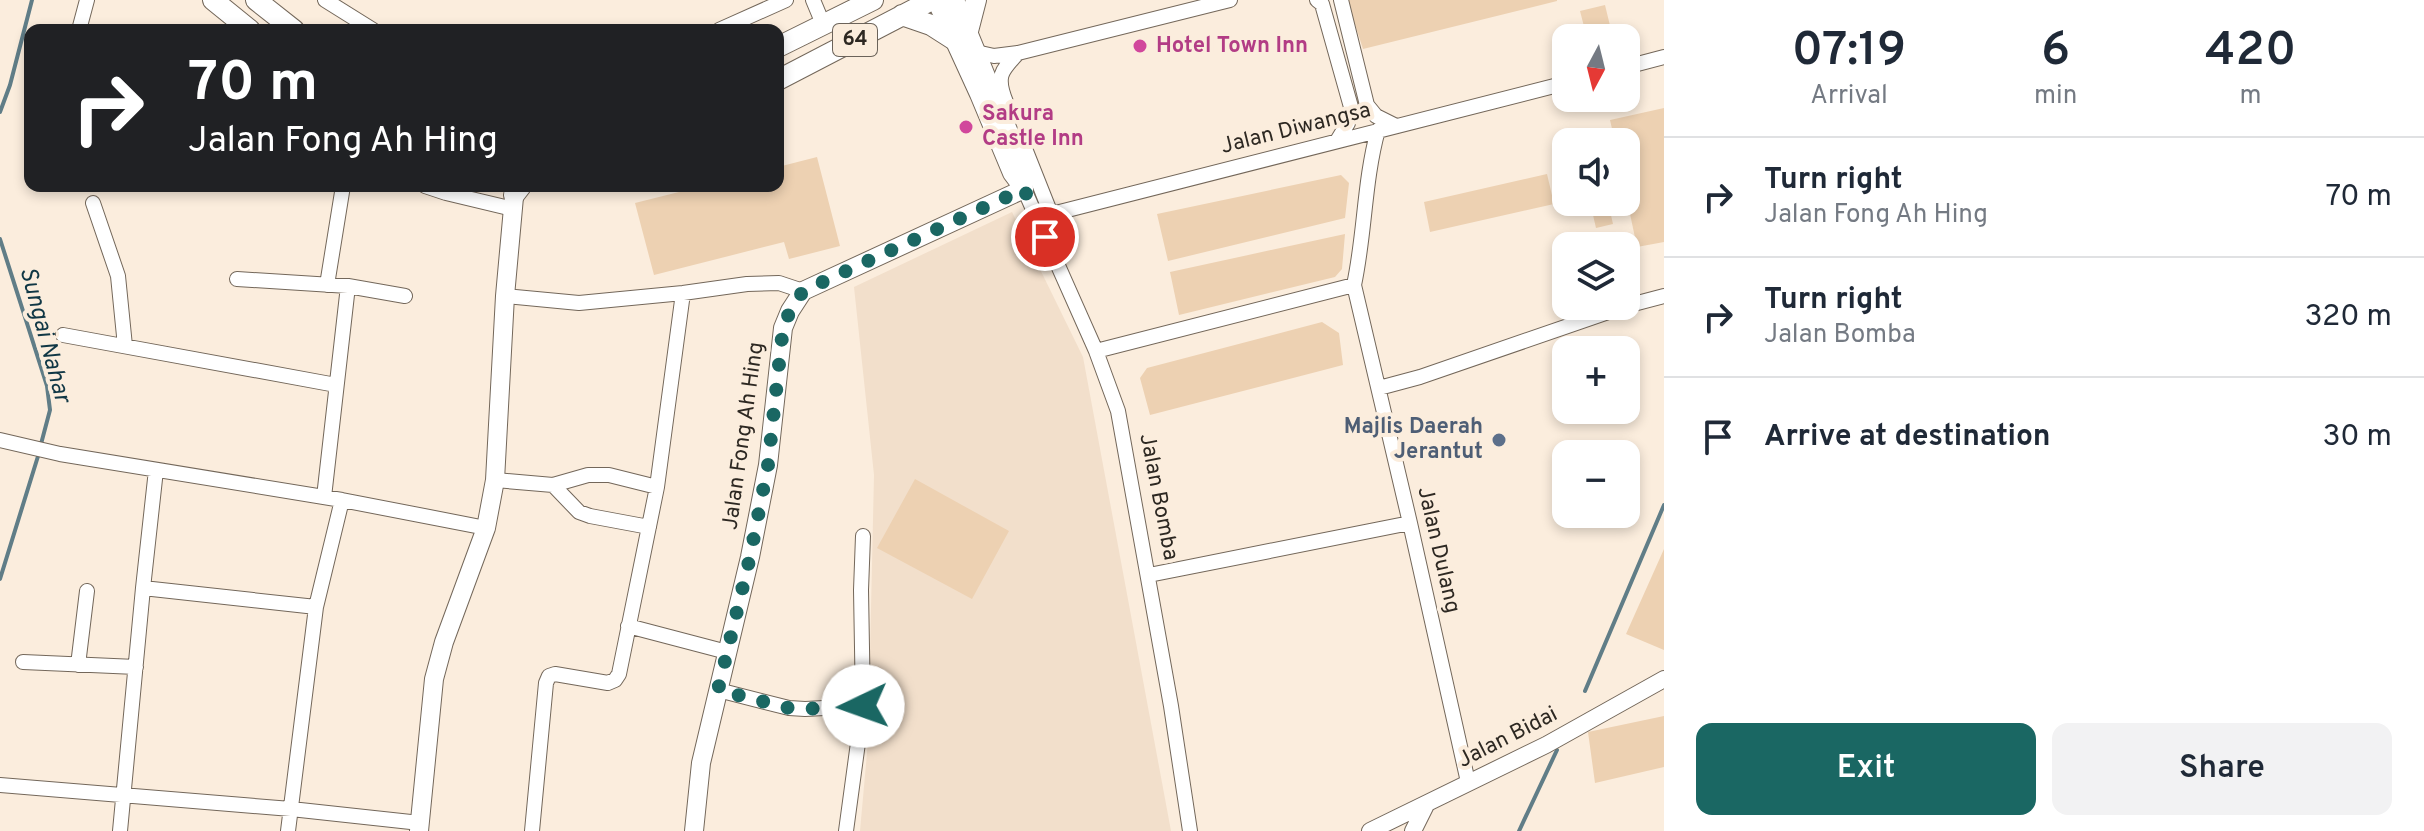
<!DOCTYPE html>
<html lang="en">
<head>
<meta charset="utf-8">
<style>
  body { margin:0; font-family:Overpass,sans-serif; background:#f2f2f3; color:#1f2937; height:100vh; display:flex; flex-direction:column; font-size:30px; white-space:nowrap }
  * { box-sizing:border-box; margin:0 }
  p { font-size:26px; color:#747a83 }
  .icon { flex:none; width:44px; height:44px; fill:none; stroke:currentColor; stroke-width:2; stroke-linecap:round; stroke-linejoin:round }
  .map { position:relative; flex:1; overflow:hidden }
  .sheet { display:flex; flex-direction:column; background:#fff; width:760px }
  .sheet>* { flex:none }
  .hud { position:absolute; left:24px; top:24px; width:760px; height:168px; border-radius:16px; box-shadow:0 4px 12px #0003; background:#202124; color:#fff; overflow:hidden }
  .needle { width:52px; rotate:187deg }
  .controls { position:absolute; left:1552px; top:24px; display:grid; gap:16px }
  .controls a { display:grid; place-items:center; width:88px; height:88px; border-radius:16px; background:#fff; box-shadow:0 4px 12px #0003; font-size:40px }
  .pin { position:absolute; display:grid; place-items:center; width:68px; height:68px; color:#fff; margin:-34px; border:4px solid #fff; border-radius:50%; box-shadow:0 2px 8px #0007 }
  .me { position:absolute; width:88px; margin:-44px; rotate:267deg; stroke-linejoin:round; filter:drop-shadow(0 0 6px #0008) }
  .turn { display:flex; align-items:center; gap:28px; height:168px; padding:0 32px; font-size:36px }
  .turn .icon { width:104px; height:104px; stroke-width:2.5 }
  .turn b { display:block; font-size:56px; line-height:68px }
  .eta { display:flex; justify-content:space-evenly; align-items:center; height:136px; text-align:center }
  .eta b { font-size:48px; font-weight:600; line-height:56px }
  .primary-button { display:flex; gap:16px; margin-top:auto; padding:16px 32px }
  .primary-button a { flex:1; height:92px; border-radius:16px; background:#1a6763; color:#fff; font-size:32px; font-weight:600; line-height:92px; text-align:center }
  .primary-button a+a { background:#f2f2f3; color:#1f2937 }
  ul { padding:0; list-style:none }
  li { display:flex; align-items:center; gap:24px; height:120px; padding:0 32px; border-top:2px solid #e0e1e3 }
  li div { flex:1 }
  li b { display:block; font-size:30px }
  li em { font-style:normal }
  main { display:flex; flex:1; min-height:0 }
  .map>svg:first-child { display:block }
</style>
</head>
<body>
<main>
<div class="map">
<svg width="1664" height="831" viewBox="0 0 1664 831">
  <rect width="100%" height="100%" fill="#fbeddd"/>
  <path fill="#f2dfcb" d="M1012,212l71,145 88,474h-311l8,-89 6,-267 -20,-188z"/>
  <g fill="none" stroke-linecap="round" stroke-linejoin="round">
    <path stroke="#607d87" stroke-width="4" d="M0,112l10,-27 22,-85
      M0,239l47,147 3,24 -9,34
      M0,579l39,-126
      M1585,691l79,-186
      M1519,831l38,-81"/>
  </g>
  <path fill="#edd1b2" d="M1347,0h210v1l-194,48z
    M1605,5l8,33h-26l-7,-27z
    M1664,108v134l-27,5 -11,-52v-53h-11l-5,-22z
    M817,157l23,89 -51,13 -5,-17 -130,33 -19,-72 68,-17h75v-19z
    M1547,174l7,30 -124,28 -6,-30z
    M1341,175l8,8 -4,35 -177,43 -11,-47z
    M1590,202h18l5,22 -17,4z
    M1345,234l-3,35 -7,8 -156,38 -9,-43z
    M1322,322l17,11 4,32 -193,50 -10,-37 7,-10z
    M915,479l94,52 -37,68 -95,-51z
    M1664,549v101l-38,-16z
    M1664,716v51l-69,16 -7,-51z"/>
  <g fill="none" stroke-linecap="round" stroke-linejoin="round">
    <g stroke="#73675a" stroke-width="16">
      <path id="minor" d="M325,0l48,30
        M813,0l10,24
        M1317,0l5,4 29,103 -3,16 -11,18
        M1341,0l26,105 9,11 20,10
        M79,30l8,-30
        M719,30l67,-30
        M976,52l18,4 24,-3 212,-53
        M1626,67l38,-10
        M1006,102c-10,-25 -6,-30 12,-49
        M1378,130c-14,51 -13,104 -24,155l56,238 58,259
        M1026,151l25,63
        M425,186l21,7 67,16
        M1024,189l72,162 22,60 53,295 19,125
        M93,203l25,73 7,70
        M1036,218l530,-135
        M237,279l111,7 -24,211
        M327,285l16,-99
        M348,286l57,10
        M505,296l74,7 104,-10 64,-9 32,-1 24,8
        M1626,306l38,-10
        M63,335l273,50
        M1096,351l258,-66
        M1379,388l41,-11 206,-71
        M0,440l60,14 282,46 144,28
        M495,480l58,5 35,-10h21l48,12
        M553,485l26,27 11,4 59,11
        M1149,575l261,-52
        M143,588l173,19
        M628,626l99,26
        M23,662l113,5
        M78,665l9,-74
        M718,690l71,18 16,1 58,-3
        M0,785l291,24 129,14
        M120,831l23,-243 13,-118
        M288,831l28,-224 26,-107
        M532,831l14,-148 3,-7 6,-2 53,9 7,-3 4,-6 38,-187 26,-194
        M846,831l17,-125 -2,-116 2,-54"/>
    </g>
    <g stroke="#73675a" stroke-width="18">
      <path id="tertiary" d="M1370,831l176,-86 118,-66
        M1413,831l13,-26"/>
    </g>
    <g stroke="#73675a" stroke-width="20">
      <path id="secondary" d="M936,0l43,94 33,79 12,16
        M955,0l68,167 1,22
        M419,831l15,-152 10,-37 42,-114 9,-48 10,-184 10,-110
        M694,831l7,-68 49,-206 18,-92 15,-137 7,-17 13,-20 221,-102"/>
    </g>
    <g stroke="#73675a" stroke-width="22">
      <path id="primary" d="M213,0l37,30
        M256,0l38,30
        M902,15l29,10 25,16
        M968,31l8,-31
        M778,47l95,-47
        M778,80l154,-80
        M514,195l7,-9"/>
    </g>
    <use href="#minor" stroke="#fff" stroke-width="14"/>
    <use href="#tertiary" stroke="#fff" stroke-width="16"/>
    <use href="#secondary" stroke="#fff" stroke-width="18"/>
    <use href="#primary" stroke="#fff" stroke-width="20"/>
  </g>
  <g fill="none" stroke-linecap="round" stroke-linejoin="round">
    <path stroke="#1a6763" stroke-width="14" stroke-dasharray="0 25.2" d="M863,706l-58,3 -16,-1 -71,-18 32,-133 18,-92 15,-137 7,-17 13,-20 221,-102 21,48"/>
  </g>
  <g fill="#d1479c" stroke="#fbeddd" stroke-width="3">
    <circle cx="1140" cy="46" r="8"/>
    <circle cx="966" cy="127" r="8"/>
  </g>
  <circle fill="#5c6f8a" stroke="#fbeddd" stroke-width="3" cx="1499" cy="440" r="8"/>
  <g text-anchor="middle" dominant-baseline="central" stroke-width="8" stroke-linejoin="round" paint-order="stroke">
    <rect fill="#fbeddd" stroke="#6b635a" stroke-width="2" x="833" y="24" width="44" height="32" rx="6"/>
    <g font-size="20" font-weight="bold" fill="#2d2822">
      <text x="855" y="40">64</text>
    </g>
    <g font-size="22" font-weight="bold" fill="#b23c85" stroke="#fbeddd" text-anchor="start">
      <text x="1156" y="46">Hotel Town Inn</text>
      <text x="982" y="114">Sakura<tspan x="982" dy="25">Castle Inn</tspan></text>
    </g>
    <g font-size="22" fill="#2d2822" stroke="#fbeddd">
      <text transform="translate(1296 129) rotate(-14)">Jalan Diwangsa</text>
      <text transform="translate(744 436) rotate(-82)">Jalan Fong Ah Hing</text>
      <text transform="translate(1158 497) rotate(79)">Jalan Bomba</text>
      <text transform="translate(1438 550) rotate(77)">Jalan Dulang</text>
      <text transform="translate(1508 738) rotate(-27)">Jalan Bidai</text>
    </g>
    <g font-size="22" font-weight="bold" fill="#4e5e75" stroke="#fbeddd" text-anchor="end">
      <text x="1483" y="427">Majlis Daerah<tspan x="1483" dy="25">Jerantut</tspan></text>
    </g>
    <g font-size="24" font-style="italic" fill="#103745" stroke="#fbeddd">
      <text transform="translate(44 335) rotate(75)">Sungai Nahar</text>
    </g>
  </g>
</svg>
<div class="controls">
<a><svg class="needle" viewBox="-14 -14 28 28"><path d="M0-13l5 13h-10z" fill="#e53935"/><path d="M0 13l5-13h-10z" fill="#747a83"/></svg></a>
<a><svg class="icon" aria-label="sound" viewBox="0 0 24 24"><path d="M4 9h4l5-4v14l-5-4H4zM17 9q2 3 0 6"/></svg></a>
<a><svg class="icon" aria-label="layers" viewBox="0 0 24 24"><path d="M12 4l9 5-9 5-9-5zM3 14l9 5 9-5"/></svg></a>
<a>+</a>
<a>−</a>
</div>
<div class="pin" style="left:1045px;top:237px;background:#d93025"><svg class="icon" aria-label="arrive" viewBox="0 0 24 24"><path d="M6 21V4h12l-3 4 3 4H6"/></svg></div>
<svg class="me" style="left:863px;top:706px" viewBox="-20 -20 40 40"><circle r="19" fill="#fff"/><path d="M0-13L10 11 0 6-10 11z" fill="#1a6763"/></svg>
<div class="hud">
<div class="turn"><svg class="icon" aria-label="right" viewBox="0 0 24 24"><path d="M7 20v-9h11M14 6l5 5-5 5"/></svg><div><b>70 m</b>Jalan Fong Ah Hing</div></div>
</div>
</div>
<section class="sheet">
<div class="eta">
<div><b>07:19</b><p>Arrival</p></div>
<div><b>6</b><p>min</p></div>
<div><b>420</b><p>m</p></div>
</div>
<ul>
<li><svg class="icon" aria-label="right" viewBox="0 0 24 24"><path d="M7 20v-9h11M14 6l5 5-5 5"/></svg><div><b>Turn right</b><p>Jalan Fong Ah Hing</p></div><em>70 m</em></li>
<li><svg class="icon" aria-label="right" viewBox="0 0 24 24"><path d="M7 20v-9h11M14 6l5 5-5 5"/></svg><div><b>Turn right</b><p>Jalan Bomba</p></div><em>320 m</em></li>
<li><svg class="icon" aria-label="arrive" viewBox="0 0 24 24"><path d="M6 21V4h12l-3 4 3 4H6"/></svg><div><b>Arrive at destination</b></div><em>30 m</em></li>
</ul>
<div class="primary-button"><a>Exit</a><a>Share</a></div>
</section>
</main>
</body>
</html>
